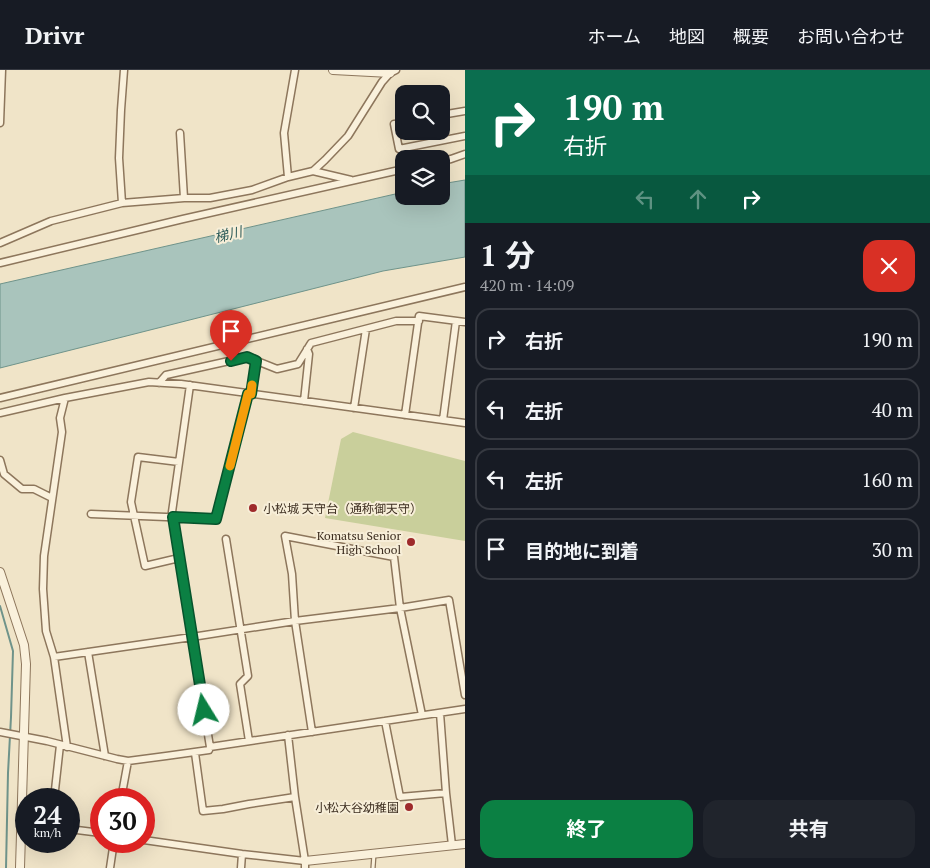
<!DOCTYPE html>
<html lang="ja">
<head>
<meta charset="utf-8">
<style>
  body { margin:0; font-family:"PT Serif","Noto Sans JP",serif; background:#20242c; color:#f1f3f6; height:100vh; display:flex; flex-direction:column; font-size:19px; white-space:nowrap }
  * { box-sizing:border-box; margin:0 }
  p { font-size:16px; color:#9ea1a6 }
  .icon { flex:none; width:28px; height:28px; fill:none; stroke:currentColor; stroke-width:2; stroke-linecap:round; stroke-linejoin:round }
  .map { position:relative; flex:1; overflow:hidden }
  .panel { display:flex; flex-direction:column; background:#171b24; width:465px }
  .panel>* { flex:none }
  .top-card { background:#0b6e4f; color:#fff; overflow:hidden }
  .buttons { position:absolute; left:395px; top:15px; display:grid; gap:10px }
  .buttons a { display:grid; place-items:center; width:55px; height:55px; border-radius:10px; background:#171b24; box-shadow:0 5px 20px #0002; font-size:25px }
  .speed { position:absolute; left:15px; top:718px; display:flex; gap:10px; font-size:25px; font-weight:700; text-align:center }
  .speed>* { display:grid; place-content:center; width:65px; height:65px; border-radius:50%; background:#171b24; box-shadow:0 5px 20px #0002; line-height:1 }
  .speed small { font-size:12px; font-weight:400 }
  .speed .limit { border:8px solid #d22; background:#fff; color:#111 }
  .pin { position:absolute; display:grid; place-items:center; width:42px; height:42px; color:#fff; margin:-51px -21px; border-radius:50% 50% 50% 0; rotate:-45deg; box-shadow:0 0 5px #0007 }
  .pin .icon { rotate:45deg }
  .me { position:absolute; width:55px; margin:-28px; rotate:351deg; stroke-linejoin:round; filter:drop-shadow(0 0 4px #0008) }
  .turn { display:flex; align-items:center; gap:18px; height:105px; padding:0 15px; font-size:22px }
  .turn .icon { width:65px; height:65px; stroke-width:2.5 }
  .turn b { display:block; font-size:35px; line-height:42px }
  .lanes { display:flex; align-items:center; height:48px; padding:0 15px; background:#0003; justify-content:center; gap:25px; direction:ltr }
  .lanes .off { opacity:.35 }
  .round { display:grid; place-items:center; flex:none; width:52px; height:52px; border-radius:15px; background:#20242c }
  .headline { display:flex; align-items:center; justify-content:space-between; height:85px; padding:0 15px }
  h1 { font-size:30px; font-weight:700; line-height:38px }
  .action { display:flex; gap:10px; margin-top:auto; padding:10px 15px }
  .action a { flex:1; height:58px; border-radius:15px; background:#0b8043; color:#fff; font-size:20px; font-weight:700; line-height:58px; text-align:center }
  .action a+a { background:#20242c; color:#f1f3f6 }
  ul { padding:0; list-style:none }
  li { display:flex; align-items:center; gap:15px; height:62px; margin:0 10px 8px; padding:0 5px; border:2px solid #363941; border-radius:15px }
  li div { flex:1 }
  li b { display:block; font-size:19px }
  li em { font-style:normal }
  header { display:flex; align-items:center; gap:30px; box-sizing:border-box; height:70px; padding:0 25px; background:#171b24; border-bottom:1px solid #363941 }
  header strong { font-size:24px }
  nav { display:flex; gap:28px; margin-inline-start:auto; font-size:18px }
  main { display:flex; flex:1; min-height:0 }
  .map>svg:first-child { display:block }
</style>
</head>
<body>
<header>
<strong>Drivr</strong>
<nav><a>ホーム</a><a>地図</a><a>概要</a><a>お問い合わせ</a></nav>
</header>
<main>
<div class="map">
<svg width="465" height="798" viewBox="0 0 465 798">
  <rect width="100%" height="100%" fill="#f0e4c8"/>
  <path fill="#c9cf9b" d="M353,362l112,29v80l-140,-23 16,-79z"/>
  <path fill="#a9c4bc" stroke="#6f938a" d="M465,110v77l-82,14 -383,97v-84l404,-92v4h37v-12z"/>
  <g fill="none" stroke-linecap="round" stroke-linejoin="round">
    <path stroke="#6f938a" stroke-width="2" d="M0,536l13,45 -2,66 -3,56 -2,95"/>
    <g stroke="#8d765c" stroke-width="5.5">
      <path id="service" d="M373,798l1,-14"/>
    </g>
    <g stroke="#8d765c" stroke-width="9">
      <path id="minor" d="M441,45l24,-4
        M0,53l2,-53
        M404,53l-10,1 5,25 66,-13
        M180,63l4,65
        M441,91l10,-2 14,-5
        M313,101l38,9
        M288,107l-4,-44 11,-63
        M122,133l-3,-45 2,-48 3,-40
        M0,173l51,-22 71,-18 62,-5h26l42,-8 36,-13 25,-6 12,-11 23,-24 34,-54 8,-9 6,-3
        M0,193l183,-44 221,-50
        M159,313l7,-8 81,-18 30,12 21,-5 13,-21 85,-22h23
        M190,315l-18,127 38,235
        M251,324l5,-33
        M0,328l465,-111
        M65,328l-5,20 2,14 -18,124 -1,33 3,42 8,26 13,90
        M304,331l5,-47 -2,-5
        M354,338l12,-79
        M0,343l65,-15 84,-16 32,2 284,39
        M405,345l14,-99 46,6
        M443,350l13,-99
        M0,390l4,14 18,15h12l18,9
        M179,392l-41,-5 -7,45 14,64 34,-8
        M91,444l125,5 33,-125
        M226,469l22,137 -8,8 9,57
        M88,582l17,104
        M54,587l138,-20 103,-16 105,-13 49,-8 16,95
        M440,643l6,80 6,52
        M385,651l15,76 46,-4
        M0,662l47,9 70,18 11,2 38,-5 43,-6 1,-3 255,-38
        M312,662l-17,-111 -3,-47 -7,-38 109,21 6,51 22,107
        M288,665l7,62 10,64v7
        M195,683l8,58 20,-2 26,-5 46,-7
        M54,729l6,-54
        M121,729l7,-38
        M69,759l32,4
        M144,770l98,14 63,7
        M110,798l4,-27
        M241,798l1,-14"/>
    </g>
    <g stroke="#8d765c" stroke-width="10">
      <path id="tertiary" d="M333,0l57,3
        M0,502l24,73 2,19 -6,204
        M305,791l160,-17"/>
    </g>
    <use href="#service" stroke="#faf1dc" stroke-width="3"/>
    <use href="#minor" stroke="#faf1dc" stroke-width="6"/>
    <use href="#tertiary" stroke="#faf1dc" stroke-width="8"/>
  </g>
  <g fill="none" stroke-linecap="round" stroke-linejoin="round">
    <g stroke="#07532c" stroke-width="12">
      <path id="route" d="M204,640l-31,-193 43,2 32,-125h3l5,-33 -9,-4 -16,4"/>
    </g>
    <use href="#route" stroke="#0b8043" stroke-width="9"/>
    <path stroke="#f59e0b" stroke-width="9" d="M230,396l18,-72h3l1,-9"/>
  </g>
  <g fill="#9e2a2b" stroke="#f7eed8" stroke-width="2">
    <circle cx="253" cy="438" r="5"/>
    <circle cx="411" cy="472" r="5"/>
    <circle cx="409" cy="737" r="5"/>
  </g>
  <g text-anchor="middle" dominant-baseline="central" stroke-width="4" stroke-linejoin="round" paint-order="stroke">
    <g font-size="12" fill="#3d2e20" stroke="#f7eed8" text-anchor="end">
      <text x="263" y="438" text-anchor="start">小松城 天守台（通称御天守）</text>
      <text x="401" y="465">Komatsu Senior<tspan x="401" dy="14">High School</tspan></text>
      <text x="399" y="737">小松大谷幼稚園</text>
    </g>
    <g font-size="14" font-style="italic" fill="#2f5d5a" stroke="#f7eed8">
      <text transform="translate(228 164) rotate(-13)">梯川</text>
    </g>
  </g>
</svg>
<div class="buttons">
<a><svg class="icon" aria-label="search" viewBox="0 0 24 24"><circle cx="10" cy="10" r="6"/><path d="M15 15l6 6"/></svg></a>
<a><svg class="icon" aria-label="layers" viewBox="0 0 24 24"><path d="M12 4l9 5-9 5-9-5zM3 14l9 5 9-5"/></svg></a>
</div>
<div class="speed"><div>24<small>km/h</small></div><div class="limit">30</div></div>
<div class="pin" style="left:231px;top:291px;background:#d93025"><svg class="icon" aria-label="arrive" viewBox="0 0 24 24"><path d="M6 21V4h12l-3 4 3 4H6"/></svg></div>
<svg class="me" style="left:204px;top:640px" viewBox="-20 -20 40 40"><circle r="19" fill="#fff"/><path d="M0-13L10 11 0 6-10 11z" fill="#0b8043"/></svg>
</div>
<section class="panel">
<div class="top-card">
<div class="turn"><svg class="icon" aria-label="right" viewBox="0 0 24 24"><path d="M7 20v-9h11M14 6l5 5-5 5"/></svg><div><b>190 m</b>右折</div></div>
<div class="lanes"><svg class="icon off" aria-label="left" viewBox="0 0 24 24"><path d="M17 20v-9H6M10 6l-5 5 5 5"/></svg><svg class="icon off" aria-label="ahead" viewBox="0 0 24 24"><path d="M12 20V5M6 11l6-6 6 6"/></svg><svg class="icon" aria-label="right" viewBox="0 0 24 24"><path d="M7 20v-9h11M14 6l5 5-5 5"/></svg></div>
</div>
<div class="headline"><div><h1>1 分</h1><p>420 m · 14:09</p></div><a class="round" style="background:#d93025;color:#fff"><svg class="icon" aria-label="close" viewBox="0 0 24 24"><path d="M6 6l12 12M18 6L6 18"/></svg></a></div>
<ul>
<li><svg class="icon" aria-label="right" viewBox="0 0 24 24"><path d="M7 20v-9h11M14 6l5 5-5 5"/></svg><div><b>右折</b></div><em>190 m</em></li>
<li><svg class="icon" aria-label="left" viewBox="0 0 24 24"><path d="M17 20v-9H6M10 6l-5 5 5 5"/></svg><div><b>左折</b></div><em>40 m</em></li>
<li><svg class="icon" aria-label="left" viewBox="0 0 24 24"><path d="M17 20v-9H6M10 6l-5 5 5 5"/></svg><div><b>左折</b></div><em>160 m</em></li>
<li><svg class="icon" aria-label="arrive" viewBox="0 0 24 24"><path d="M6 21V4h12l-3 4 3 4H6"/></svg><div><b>目的地に到着</b></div><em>30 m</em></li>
</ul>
<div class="action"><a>終了</a><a>共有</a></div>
</section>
</main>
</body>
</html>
